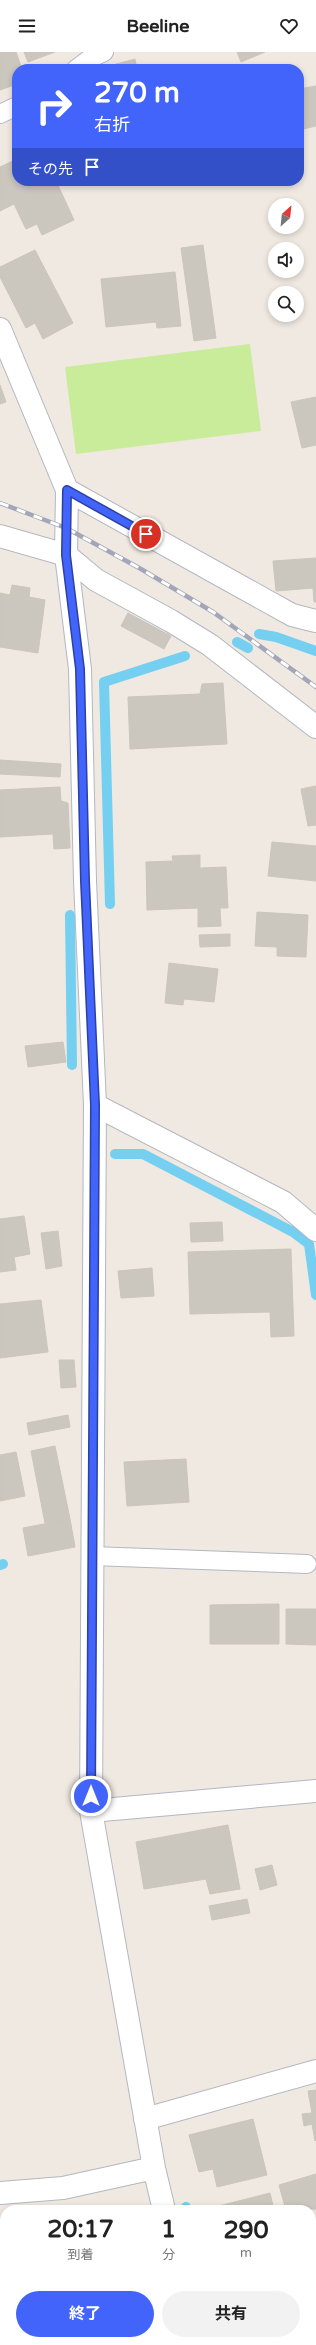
<!DOCTYPE html>
<html lang="ja">
<head>
<meta charset="utf-8">
<style>
  body { margin:0; font-family:"Varela Round","Noto Sans JP",sans-serif; background:#f2f2f2; color:#222; height:100vh; display:flex; flex-direction:column; font-size:15px; white-space:nowrap }
  * { box-sizing:border-box; margin:0 }
  p { font-size:13px; color:#767676 }
  .icon { flex:none; width:22px; height:22px; fill:none; stroke:currentColor; stroke-width:2; stroke-linecap:round; stroke-linejoin:round }
  .map { position:relative; flex:1; overflow:hidden }
  .drawer { position:absolute; left:0px; top:2153px; width:316px; height:140px; display:flex; flex-direction:column; background:#fff; border-radius:16px 16px 0 0; box-shadow:0 2px 6px #0003 }
  .drawer>* { flex:none }
  .guide { position:absolute; left:12px; top:12px; width:292px; height:122px; border-radius:16px; box-shadow:0 2px 6px #0003; background:#4264fb; color:#fff; overflow:hidden }
  .needle { width:26px; rotate:27deg }
  .controls { position:absolute; left:268px; top:146px; display:grid; gap:8px }
  .controls a { display:grid; place-items:center; width:36px; height:36px; border-radius:50%; background:#fff; box-shadow:0 2px 6px #0003; font-size:20px }
  .pin { position:absolute; display:grid; place-items:center; width:34px; height:34px; color:#fff; margin:-17px; border:2px solid #fff; border-radius:50%; box-shadow:0 1px 4px #0007 }
  .me { position:absolute; width:44px; margin:-22px; rotate:0deg; stroke-linejoin:round; filter:drop-shadow(0 0 3px #0008) }
  .turn { display:flex; align-items:center; gap:14px; height:84px; padding:0 16px; font-size:18px }
  .turn .icon { width:52px; height:52px; stroke-width:2.5 }
  .turn b { display:block; font-size:28px; line-height:34px }
  .then { display:flex; align-items:center; height:38px; padding:0 16px; background:#0003; gap:8px; font-size:15px }
  .eta { display:flex; justify-content:space-evenly; align-items:center; height:68px; text-align:center }
  .eta b { font-size:24px; font-weight:700; line-height:28px }
  .button { display:flex; gap:8px; margin-top:auto; padding:8px 16px }
  .button a { flex:1; height:46px; border-radius:24px; background:#4264fb; color:#fff; font-size:16px; font-weight:700; line-height:46px; text-align:center }
  .button a+a { background:#f2f2f2; color:#222 }
  header { display:flex; justify-content:space-between; align-items:center; height:52px; padding:0 16px; background:#fff; font-size:18px; font-weight:700 }
  .map>svg:first-child { display:block }
</style>
</head>
<body>
<header><svg class="icon" aria-label="menu" viewBox="0 0 24 24"><path d="M4 6h16M4 12h16M4 18h16"/></svg>Beeline<svg class="icon" aria-label="heart" viewBox="0 0 24 24"><path d="M12 20l-8-8c-3-5 5-10 8-4 3-6 11-1 8 4z"/></svg></header>
<div class="map">
<svg width="316" height="2293" viewBox="0 0 316 2293">
  <rect width="100%" height="100%" fill="#efe9e1"/>
  <path fill="#c9ec9a" d="M250,292l11,87 -185,23 -11,-87z"/>
  <g fill="none" stroke-linecap="round" stroke-linejoin="round">
    <path stroke="#75cff0" stroke-width="10" d="M259,582l17,3 40,14
      M237,590l11,6
      M110,852l-6,-222 81,-26
      M70,863l2,150
      M115,1102h28l150,78 16,12 7,51
      M0,1513l3,-1
      M186,2155v3
      M217,2288l2,5"/>
  </g>
  <path fill="#cbc7bf" stroke="#cbc5ba" d="M0,0h16l6,17h-5v15l-17,6z
    M24,0h31l-27,10z
    M237,0h28l-24,10z
    M135,7l2,10h-39z
    M316,34v40l-17,4v-41z
    M17,107v22h39l18,39 -32,15 -5,-11 -11,5 -12,-25 -14,7v-44z
    M203,193l13,93 -22,3 -13,-93z
    M35,198l38,73 -30,16 -8,-16 -9,5 -26,-51v-10z
    M175,220l6,54 -24,2 -1,-6 -50,5 -5,-48z
    M0,333l6,17 -6,2z
    M316,345v48l-14,3 -11,-46z
    M316,506v44h-2l-1,-14 -37,3 -3,-30z
    M12,533l18,3 -1,9 16,3 -7,53 -38,-6v-54l10,2z
    M128,561l43,23 -7,13 -43,-23z
    M223,631l4,61 -97,5 -2,-52 72,-3 2,-10z
    M0,708l61,4 -1,13 -60,-3z
    M316,734v39l-8,1 -7,-37z
    M60,735l1,14 7,2 2,45 -16,1 -1,-15 -53,3v-47z
    M272,790l44,4v35l-48,-5z
    M200,803v13l26,-1 2,41h-8l1,18 -23,1v-19l-51,2 -1,-48 27,-1 -1,-5z
    M257,860l51,3 -2,42 -29,-1v-9l-22,-1z
    M230,882v12l-30,1 -1,-12z
    M169,911l49,6 -4,33 -30,-3 -1,6 -18,-2z
    M63,990l3,20 -38,5 -3,-21z
    M24,1164l6,38 -16,3 2,13 -16,2v-53z
    M222,1170l1,19 -32,1 -1,-19z
    M58,1179l4,35 -16,3 -5,-36z
    M291,1197l3,87 -23,1 -1,-25 -80,2 -2,-62z
    M152,1216l2,28 -33,2 -3,-27z
    M41,1248l7,52 -48,6v-54z
    M59,1308h15l2,27 -15,1z
    M68,1363l2,12 -41,8 -2,-12z
    M55,1394l15,73 -25,4 -14,-72z
    M16,1400l9,44 -25,5v-46z
    M186,1407l3,43 -62,4 -3,-44z
    M70,1467l5,28 -47,9 -5,-28z
    M279,1552v40h-69v-39z
    M286,1557h30v36l-30,-1z
    M228,1773l12,64 -30,5 -4,-15 -62,10 -8,-47z
    M272,1813l5,20 -17,5 -5,-21z
    M247,1847l3,14 -38,7 -3,-14z
    M316,2038v50l-1,1 -3,-17 -8,2 -2,-12 10,-1 -4,-22z
    M253,2067l14,56 -50,12 -4,-18 -14,3 -10,-37z
    M316,2122v35l-30,1 -7,-25z
    M270,2141l4,17h-71z
    M311,2210l5,18 -5,2z
    M14,2288h47l2,5h-47z
    M250,2288h56l1,5h-65l-1,-4z"/>
  <g fill="none" stroke-linecap="round" stroke-linejoin="round">
    <g stroke="#b4b7c1" stroke-width="20">
      <path id="service" d="M76,17l15,-11 13,-6
        M0,62l17,-8
        M92,1504l215,8"/>
    </g>
    <g stroke="#b4b7c1" stroke-width="24">
      <path id="minor" d="M0,277l67,161 -1,65 14,114 5,212 10,224 -4,706 63,357 10,42
        M67,438l225,125 24,6
        M0,484l66,19 30,25 75,41 39,24 106,82
        M95,1053l188,97 33,28
        M91,1759l225,-20
        M145,2067l171,-48
        M0,2141l63,-5 91,-20
        M195,2288l1,5"/>
    </g>
    <use href="#service" stroke="#fff" stroke-width="18"/>
    <use href="#minor" stroke="#fff" stroke-width="22"/>
    <g stroke="#a3a6b8" stroke-width="4.5">
      <path id="rail" d="M0,451l66,25 75,41 72,43 103,75"/>
    </g>
    <use href="#rail" stroke="#fff" stroke-width="3" stroke-dasharray="9" stroke-linecap="butt"/>
  </g>
  <g fill="none" stroke-linecap="round" stroke-linejoin="round">
    <g stroke="#2b41a3" stroke-width="10">
      <path id="route" d="M91,1744l4,-691 -10,-224 -5,-212 -14,-114 1,-65 79,44"/>
    </g>
    <use href="#route" stroke="#4264fb" stroke-width="7"/>
  </g>
</svg>
<div class="controls">
<a><svg class="needle" viewBox="-14 -14 28 28"><path d="M0-13l5 13h-10z" fill="#e53935"/><path d="M0 13l5-13h-10z" fill="#767676"/></svg></a>
<a><svg class="icon" aria-label="sound" viewBox="0 0 24 24"><path d="M4 9h4l5-4v14l-5-4H4zM17 9q2 3 0 6"/></svg></a>
<a><svg class="icon" aria-label="search" viewBox="0 0 24 24"><circle cx="10" cy="10" r="6"/><path d="M15 15l6 6"/></svg></a>
</div>
<div class="pin" style="left:146px;top:482px;background:#d93025"><svg class="icon" aria-label="arrive" viewBox="0 0 24 24"><path d="M6 21V4h12l-3 4 3 4H6"/></svg></div>
<svg class="me" style="left:91px;top:1744px" viewBox="-20 -20 40 40"><circle r="17" fill="#4264fb" stroke="#fff" stroke-width="3"/><path d="M0-11L8 9 0 5-8 9z" fill="#fff"/></svg>
<div class="guide">
<div class="turn"><svg class="icon" aria-label="right" viewBox="0 0 24 24"><path d="M7 20v-9h11M14 6l5 5-5 5"/></svg><div><b>270 m</b>右折</div></div>
<div class="then">その先<svg class="icon" aria-label="arrive" viewBox="0 0 24 24"><path d="M6 21V4h12l-3 4 3 4H6"/></svg></div>
</div>
<section class="drawer">
<div class="eta">
<div><b>20:17</b><p>到着</p></div>
<div><b>1</b><p>分</p></div>
<div><b>290</b><p>m</p></div>
</div>
<div class="button"><a>終了</a><a>共有</a></div>
</section>
</div>
</body>
</html>
